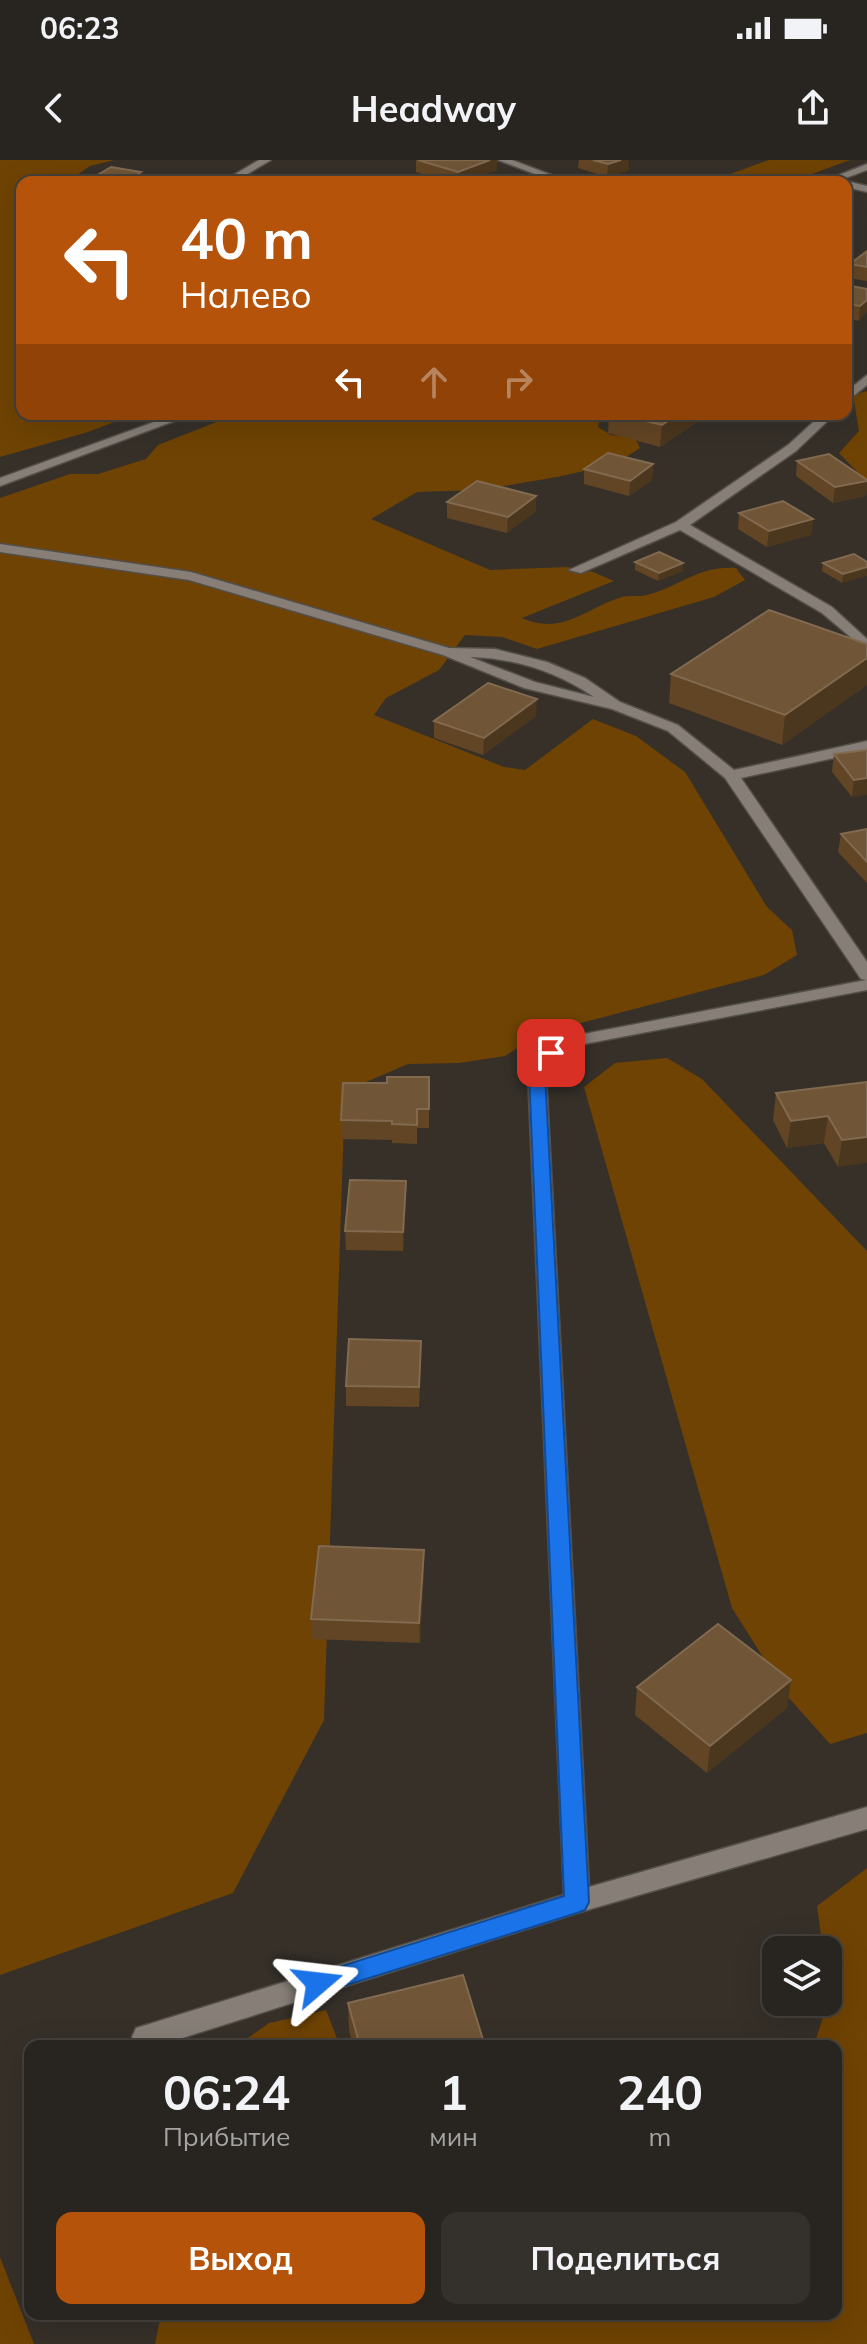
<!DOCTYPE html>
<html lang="ru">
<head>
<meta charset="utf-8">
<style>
  body { margin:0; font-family:Mulish,sans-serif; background:#34302c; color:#f1f3f6; height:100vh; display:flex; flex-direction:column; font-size:30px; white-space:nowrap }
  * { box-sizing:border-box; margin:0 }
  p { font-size:26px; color:#a5a4a4 }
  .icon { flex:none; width:44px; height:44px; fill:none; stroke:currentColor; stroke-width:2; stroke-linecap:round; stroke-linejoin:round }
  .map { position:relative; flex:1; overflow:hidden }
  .sheet { position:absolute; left:24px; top:1880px; width:818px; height:280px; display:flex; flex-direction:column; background:#28241f; border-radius:16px; box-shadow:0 8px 32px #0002,0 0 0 2px #44413d }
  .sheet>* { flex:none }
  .banner { position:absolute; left:16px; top:16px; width:836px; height:244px; border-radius:16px; box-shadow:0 8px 32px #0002,0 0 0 2px #44413d; background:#b45309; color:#fff; overflow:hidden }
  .controls { position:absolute; left:762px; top:1776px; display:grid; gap:16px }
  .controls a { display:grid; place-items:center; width:80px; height:80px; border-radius:16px; background:#28241f; box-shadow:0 8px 32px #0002,0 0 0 2px #44413d; font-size:40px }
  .pin { position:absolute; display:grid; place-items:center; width:68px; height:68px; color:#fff; margin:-34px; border-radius:16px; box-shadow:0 4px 12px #0006 }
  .me { position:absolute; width:88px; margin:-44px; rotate:73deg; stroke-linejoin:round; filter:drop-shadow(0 0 6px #0008) }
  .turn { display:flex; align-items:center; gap:28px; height:168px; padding:0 32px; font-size:36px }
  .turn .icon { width:104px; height:104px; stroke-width:2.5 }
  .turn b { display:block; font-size:56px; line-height:68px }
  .lanes { display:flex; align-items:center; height:76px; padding:0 32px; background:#0003; justify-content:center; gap:40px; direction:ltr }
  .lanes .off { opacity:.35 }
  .eta { display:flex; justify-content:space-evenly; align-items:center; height:136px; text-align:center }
  .eta b { font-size:48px; font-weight:700; line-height:56px }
  .action { display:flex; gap:16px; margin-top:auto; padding:16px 32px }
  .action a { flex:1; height:92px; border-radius:16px; background:#b45309; color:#fff; font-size:32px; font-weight:700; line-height:92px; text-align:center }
  .action a+a { background:#34302c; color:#f1f3f6 }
  .status { display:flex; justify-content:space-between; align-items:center; height:56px; padding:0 40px; background:#28241f; direction:ltr }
  .status svg { height:22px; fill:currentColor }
  header { display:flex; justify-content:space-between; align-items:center; height:104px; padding:0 32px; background:#28241f; font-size:36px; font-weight:700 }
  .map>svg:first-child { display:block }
</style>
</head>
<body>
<div class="status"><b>06:23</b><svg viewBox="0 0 49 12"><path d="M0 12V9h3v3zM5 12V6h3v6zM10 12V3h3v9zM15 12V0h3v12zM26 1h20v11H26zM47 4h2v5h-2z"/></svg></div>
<header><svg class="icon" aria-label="back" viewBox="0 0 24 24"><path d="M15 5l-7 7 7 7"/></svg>Headway<svg class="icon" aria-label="share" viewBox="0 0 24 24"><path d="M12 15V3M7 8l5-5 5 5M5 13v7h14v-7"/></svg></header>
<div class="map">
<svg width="867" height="2184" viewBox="0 0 867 2184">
  <rect width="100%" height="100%" fill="#363029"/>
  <path fill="#6f4303" d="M0,0h114l-24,6 -23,16h-45v232h113l-47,18 -88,25z
    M769,0h81l-60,22h-82z
    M867,231v91l-28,-29 20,-22 -6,-36z
    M237,254h373l-10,4 -2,9 13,8 24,3 5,10 -25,16 -58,13 -77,13 -63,2 -46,27 119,51 77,-3 26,5 21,9 -92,37c42,18 63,-10 100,-21 8,-2 17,0 25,-2 35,-9 50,-29 89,-27l9,12 -31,17 -177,52 -35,-12 -37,-2 -26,35 -53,28 -12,17 130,52 21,3 68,-51 43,17 49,36 82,135 25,23 5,25 -33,20 -225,59 -34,22 -46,7 -51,1 -63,27 -21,629 -91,173 -233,82v-1477l70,-24h28l48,-15 12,-14z
    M667,898l35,21 165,172v482l-37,11 -42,-47 -56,-89 -148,-521 31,-24z
    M867,1708v476h-712l6,-30h675v-268h-34l13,-4 15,-47 -2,-45h-5l-6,-44z
    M326,1850l14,36h-103l32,-23z
    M0,2097l34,87h-34z"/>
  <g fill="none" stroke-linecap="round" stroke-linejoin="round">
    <g stroke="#534e49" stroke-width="3">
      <path id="lane" d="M259,0h12l-37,22h-12z
        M498,0h14l58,22h-14z"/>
    </g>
    <g stroke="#534e49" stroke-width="3">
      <path id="street" d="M846,21l21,5v6l-21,-5v-5h-4z
        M867,215v10l-21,17v-10z
        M822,254h13l-39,37 -106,74 142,82 35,32v12l-45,-38 -142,-83 -99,43 -12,-3 107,-48 112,-77z
        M0,384l191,28 258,76 46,1 52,13 38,16 35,24 58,23 56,45 133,-29v10l-126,27 126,184v28l-288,55 -21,12 -12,17 43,813 278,-80v22l-290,84 -420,133h-21l-4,-9 4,-9 10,-3 418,-130 -36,-821 17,-25 23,-12 298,-57 -5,-1 -136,-201 -57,-47 -56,-22 -88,-21 -81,-33 -254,-75 -189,-28zM470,497c44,1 87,15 124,40l-59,-15z"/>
    </g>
    <g stroke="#534e49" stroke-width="3">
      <path id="secondary" d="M867,4v6l-32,12h-14z
        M176,254h17l-193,72v-8z"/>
    </g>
    <use href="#lane" fill="#867e77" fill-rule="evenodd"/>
    <use href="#street" fill="#867e77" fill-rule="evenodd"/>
    <use href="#secondary" fill="#867e77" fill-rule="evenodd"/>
  </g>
  <path fill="#624524" d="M416,0h81v10l-32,12h-16l-33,-10z
    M579,0h50v10l-22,7 -29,-9z
    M867,91v30l-18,-3 1,-14z
    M846,125l21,4 -8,32 -13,-3z
    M609,254h100l-49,33 -52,-14z
    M797,301l70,19 -1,16 -33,7 -37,-27z
    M653,304l-1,16 -23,16 -45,-12v-15z
    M447,342l89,9 -29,22 -60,-15z
    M739,353l74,6 -2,16 -44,12 -29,-18z
    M854,394l-12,29 -20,-12 1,-8z
    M635,402l48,9 -25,10 -23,-11z
    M867,484v41l-85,60 -113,-42 2,-29z
    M536,556l-53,39 -49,-17v-17z
    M867,590l-15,47 -20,-25 2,-18z
    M867,669v54l-29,-31 3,-18z
    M429,917v51h-12v16l-25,-1v-3l-51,-1v-19l46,-37z
    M867,922l-29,85 -14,-24 -37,5 -14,-28 3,-27z
    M406,1021v19l-3,51 -57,-1 -1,-19z
    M421,1200l-2,47 -73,-1v-20z
    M424,1410l-4,73 -108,-4 -1,-20z
    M791,1520l-4,28 -80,65 -72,-58 2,-28z
    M348,1843l137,43h-132l-4,-16z"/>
  <path fill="#4b361e" d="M490,0h7v10l-32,12h-7v-10z
    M621,0h8v10l-22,7 1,-13z
    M141,12l1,10h-17z
    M867,140v12l-8,9 1,-15z
    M678,254h31l-49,33 2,-22z
    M653,304l-1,16 -23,16 1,-15z
    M867,321l-1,15 -33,7 2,-16z
    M536,336v15l-29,22 1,-16z
    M813,359l-2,16 -44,12 2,-16z
    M683,403v8l-25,10 1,-8z
    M867,407v9l-25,7 1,-9z
    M867,498v27l-85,60 3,-30z
    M537,539l-1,17 -53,39 1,-17z
    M867,618v17l-15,2 2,-17z
    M828,956l-4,27 -37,5 4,-27z
    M867,977v26l-29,4 4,-27z
    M406,1021v19l-3,51v-19z
    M424,1390v20l-4,73 -1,-20z
    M791,1520l-4,28 -80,65 3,-27z"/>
  <path fill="#705537" stroke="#816a50" stroke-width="2" d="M418,0h72l-32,12z
    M593,0h28l-13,4z
    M111,7l30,5 -16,10h-39z
    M532,15l22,7h-42z
    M867,91v16l-17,-3z
    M846,125l21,4v11l-7,6 -14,-2z
    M617,254h61l-16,11z
    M608,293l45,11 -23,17 -46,-12z
    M829,294l38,26v1l-32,6 -38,-26z
    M477,321l59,15 -28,21 -61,-15z
    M783,341l30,18 -44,12 -30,-18z
    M659,392l24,11 -24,10 -24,-11z
    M854,394l13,8v5l-24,7 -20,-11z
    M769,450l98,34v14l-82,57 -114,-41z
    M488,523l49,16 -53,39 -50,-17z
    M867,590v28l-13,2 -20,-26z
    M867,669v33l-26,-28z
    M387,917h42v32h-12v16l-25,-1v-3l-51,-1 2,-37h44z
    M867,922v55l-25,3 -14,-24 -37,5 -15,-28z
    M350,1020l56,1 -3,51 -58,-1z
    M349,1179l72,2 -2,46 -73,-1z
    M319,1386l105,4 -5,73 -108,-4z
    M718,1464l73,56 -81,66 -73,-59z
    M463,1815l22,71h-125l-12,-43z"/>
  <path fill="#1a73e8" stroke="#114b97" stroke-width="2" d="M551,888l8,5 -14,21 44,828 -4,8 -8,3 -259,81 -8,-3 -4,-8 4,-7 254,-80 -35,-822 16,-24z"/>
</svg>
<div class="controls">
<a><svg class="icon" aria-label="layers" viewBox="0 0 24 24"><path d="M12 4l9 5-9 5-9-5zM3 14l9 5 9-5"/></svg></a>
</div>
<div class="pin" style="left:551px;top:893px;background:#d93025"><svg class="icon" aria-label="arrive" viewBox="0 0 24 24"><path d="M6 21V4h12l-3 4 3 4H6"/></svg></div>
<svg class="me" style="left:318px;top:1823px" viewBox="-20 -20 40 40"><path d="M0-17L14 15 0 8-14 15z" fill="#1a73e8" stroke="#fff" stroke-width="4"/></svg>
<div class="banner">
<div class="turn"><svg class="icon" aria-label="left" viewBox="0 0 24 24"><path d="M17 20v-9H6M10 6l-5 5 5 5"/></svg><div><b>40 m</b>Налево</div></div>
<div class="lanes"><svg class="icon" aria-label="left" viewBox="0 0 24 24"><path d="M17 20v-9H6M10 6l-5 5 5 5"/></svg><svg class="icon off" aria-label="ahead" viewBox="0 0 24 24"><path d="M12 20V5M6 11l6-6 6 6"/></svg><svg class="icon off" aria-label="right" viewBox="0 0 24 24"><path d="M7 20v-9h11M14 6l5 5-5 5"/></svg></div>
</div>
<section class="sheet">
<div class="eta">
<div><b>06:24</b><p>Прибытие</p></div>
<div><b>1</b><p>мин</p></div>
<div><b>240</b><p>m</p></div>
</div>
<div class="action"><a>Выход</a><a>Поделиться</a></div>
</section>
</div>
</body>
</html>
